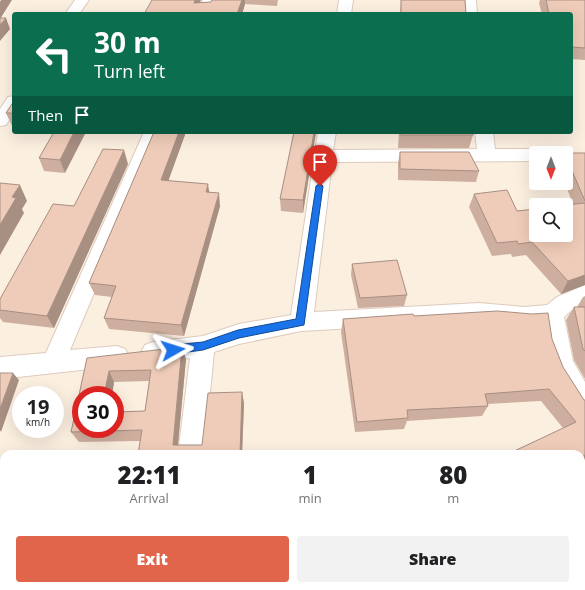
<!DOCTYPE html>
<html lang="en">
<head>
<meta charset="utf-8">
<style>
  body { margin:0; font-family:"Open Sans",sans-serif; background:#f2f2f2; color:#202124; height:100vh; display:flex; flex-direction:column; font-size:15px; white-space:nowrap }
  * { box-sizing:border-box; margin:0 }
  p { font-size:13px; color:#757577 }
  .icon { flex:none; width:22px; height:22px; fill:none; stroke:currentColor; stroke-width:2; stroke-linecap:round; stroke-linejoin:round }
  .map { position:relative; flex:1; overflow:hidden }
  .drawer { position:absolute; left:0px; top:450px; width:585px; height:140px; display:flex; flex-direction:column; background:#fff; border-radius:12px 12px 0 0; box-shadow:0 4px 16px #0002 }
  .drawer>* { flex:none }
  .banner { position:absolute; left:12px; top:12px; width:561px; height:122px; border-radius:4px; box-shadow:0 4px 16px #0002; background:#0b6e4f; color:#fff; overflow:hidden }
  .needle { width:26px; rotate:180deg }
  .tools { position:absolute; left:529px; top:146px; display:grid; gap:8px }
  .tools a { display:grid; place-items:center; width:44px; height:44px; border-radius:4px; background:#fff; box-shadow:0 4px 16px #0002; font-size:20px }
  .speed { position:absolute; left:12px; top:386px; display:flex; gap:8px; font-size:20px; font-weight:700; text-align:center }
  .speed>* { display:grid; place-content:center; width:52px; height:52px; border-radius:50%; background:#fff; box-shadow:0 4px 16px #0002; line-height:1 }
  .speed small { font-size:10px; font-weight:400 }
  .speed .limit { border:6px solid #d22; background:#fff; color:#111 }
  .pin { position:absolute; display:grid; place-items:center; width:34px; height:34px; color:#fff; margin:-41px -17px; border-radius:50% 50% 50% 0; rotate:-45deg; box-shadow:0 0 4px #0007 }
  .pin .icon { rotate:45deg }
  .me { position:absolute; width:44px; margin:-22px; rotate:84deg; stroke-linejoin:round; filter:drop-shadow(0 0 3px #0008) }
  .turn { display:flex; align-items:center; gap:14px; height:84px; padding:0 16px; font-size:18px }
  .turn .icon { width:52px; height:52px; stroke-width:2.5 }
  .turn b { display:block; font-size:28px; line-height:34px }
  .then { display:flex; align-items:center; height:38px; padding:0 16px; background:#0003; gap:8px; font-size:15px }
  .eta { display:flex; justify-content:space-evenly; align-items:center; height:68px; text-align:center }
  .eta b { font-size:24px; font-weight:800; line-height:28px }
  .primary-button { display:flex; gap:8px; margin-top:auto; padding:8px 16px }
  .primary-button a { flex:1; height:46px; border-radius:4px; background:#e0654a; color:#fff; font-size:16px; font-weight:800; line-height:46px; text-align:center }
  .primary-button a+a { background:#f2f2f2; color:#202124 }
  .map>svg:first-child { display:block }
</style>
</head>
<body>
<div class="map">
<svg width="585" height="590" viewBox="0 0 585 590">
  <rect width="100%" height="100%" fill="#fbefe0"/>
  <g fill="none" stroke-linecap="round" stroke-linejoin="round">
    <g stroke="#decbbd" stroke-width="2">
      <path id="minor" d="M75,0h14l-10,14h-14z
        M203,0h14l-6,14h-14z
        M339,0h14l-2,14h-14z
        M462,0h14l1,14h-14z
        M14,96v17l-8,12 -6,1v-17l8,-12z
        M144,132h18l-92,218 47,-4 8,3 4,7 -4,7 -8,3 -117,13v-22l46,-4z
        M318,132h18l-3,18 144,-1 -2,-17h18l2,17h41l6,2 2,2h-8v8l-204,1 -18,150 165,-9 46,4 22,-2 10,-8 28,-12v19l-12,5 -9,8 9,44 12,21v31l-9,-3 -20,-32 -10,-27 -4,-27 -17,1 -46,-4 -178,10 -62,13 -25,8 -10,102h-26l12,-96 -37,4 -8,-3 -4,-7 4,-7 8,-3 50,-6 36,-12 52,-9z
        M0,528h4v28h-4z
        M160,586h30v4h-30z"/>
    </g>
    <use href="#minor" fill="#fff" fill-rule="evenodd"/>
  </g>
  <path fill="#ceaf9f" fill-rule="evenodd" d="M212,0h66l-1,6 -32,-2 -3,10 -41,-12h10z
    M401,0h64l1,14h-66z
    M540,0h45v60l-14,-1v-45h-29l-3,-11z
    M14,101v25h-2l-6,-13z
    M54,132l11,41 -21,-2 -5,-13z
    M154,132h32l-18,48 42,12 10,14 -36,130 -75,-7 -5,-11 8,-21 -17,-2 -6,-12z
    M316,132l-13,81 -22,-2 -1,-12z
    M399,132h74v3l-4,13h-71z
    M400,152l79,19 -3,11 -78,-2v-17z
    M564,153h21v132l-24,9 -35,-39 -14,2 -1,-3 -19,2 -23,-49 5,-13 43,17 56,-6 -8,-22h1v-30z
    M128,164l-74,164 -51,-6 -3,-4v-19l74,-93z
    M352,264l55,31 -3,11 -46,2 -7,-33z
    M585,296v83l-11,-19 -8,-40 8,-13h3l6,-10z
    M414,316l138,23 11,28 21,33h1v60l-4,2v-8l-18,-26 -22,-27 -53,3v2l-6,10 -75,5 -3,8 -49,3 -14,-100 2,-13z
    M87,358l99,1 -8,86h24l42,-42 -2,51 -102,-13 -61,1 -8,-10zM149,381l-4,30 -64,18v-34h31l2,-13z
    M401,586h32l1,4h-33z"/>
  <path fill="#a78f82" d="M1,0h11l-12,19v-17z
    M195,0h6l-5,14 -2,-11z
    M242,0h3v4l-3,10h-5z
    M6,18l4,11 -10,12v-16z
    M74,132h12l-21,41 -5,-13z
    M179,132h7l-22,61 -3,-13z
    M314,132h2l-13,81v-13z
    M124,150l4,14 -74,164 -7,-12z
    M208,184l2,13 -4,-5z
    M20,185l7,16 -5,8 2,4 -24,42v-30l12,-28z
    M219,193l1,13 -36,130 -3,-11z
    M585,275v10l-24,9 7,-13z
    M182,347l4,12 -9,95 -4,-9z
    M109,371l5,11 -2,13h-8z
    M13,373l6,7 -18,52 -1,-2v-21z
    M242,392l2,11 -2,51h-2z
    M585,455v5l-4,2v-5z"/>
  <path fill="#efccb9" stroke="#a78f82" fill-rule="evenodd" d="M152,0h43l-1,3 17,-1 1,-2h30l-5,14h-93z
    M401,0h64l1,14h-65z
    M546,0h39v48l-14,-1v-33h-22z
    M74,13l16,1h-17z
    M0,18h6l-6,7z
    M14,101v12h-8z
    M54,132h20l-14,28 -21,-2z
    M154,132h25l-18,48 47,4 -2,8 13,1 -38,132 -77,-7 12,-32 -27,-3z
    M294,132h20l-11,68 -23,-1z
    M401,132h72v3h-72z
    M103,149l21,1 -77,166 -47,-6v-11l53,-95 21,2z
    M400,152h69l10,19 -79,-2z
    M564,153h21v48l-19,-44v-4z
    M0,183l20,2 -8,12 4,1 -16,27z
    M507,190l10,21 19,-2v26h30v-30l19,-2v72l-17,6 -36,-39 -14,2 -1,-3 -20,2 -23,-49z
    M397,260l10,35 -47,3 -8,-34z
    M574,307h11v44l-2,-2z
    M497,311l35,3 16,-1 4,26 11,28 21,33h1v55l-4,2v-3h-73l68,-32 -27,-33 -64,5 3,12 -81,4 1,8 -51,4 -14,-103 70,-5 1,2z
    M182,347l-9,98h29l6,-52 34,-1 -2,62h-102l4,-24 -71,2 16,-74zM151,370l-6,41 -30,1v17h-34v-34h23l5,-24z
    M0,373h13l-13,36z
    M581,491l4,5v75l-4,3v-42l2,-2 -2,-3z
    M273,586h37v4h-37z
    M405,586h28l1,4h-28z
    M489,586h72l-6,4h-73z"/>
  <path fill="#1a73e8" stroke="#114b97" d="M320,183l3,3 -19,139 -65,13 -36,12 -30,4 -3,-2 -2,-2 2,-3 3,-2 30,-3 35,-12 58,-11 20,-133z"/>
</svg>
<div class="tools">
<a><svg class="needle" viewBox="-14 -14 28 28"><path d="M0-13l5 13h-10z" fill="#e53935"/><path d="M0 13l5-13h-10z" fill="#757577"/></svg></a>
<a><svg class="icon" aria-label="search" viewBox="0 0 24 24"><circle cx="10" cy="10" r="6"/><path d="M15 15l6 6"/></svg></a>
</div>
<div class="speed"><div>19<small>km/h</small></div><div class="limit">30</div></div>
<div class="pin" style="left:320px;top:186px;background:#d93025"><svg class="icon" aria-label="arrive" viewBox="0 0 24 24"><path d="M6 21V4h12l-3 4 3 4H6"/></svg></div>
<svg class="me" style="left:173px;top:350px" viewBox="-20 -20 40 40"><path d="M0-17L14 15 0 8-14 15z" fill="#1a73e8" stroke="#fff" stroke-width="4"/></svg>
<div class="banner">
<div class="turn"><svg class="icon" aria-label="left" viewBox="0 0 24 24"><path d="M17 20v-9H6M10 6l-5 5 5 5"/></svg><div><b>30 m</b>Turn left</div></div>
<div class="then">Then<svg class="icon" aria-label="arrive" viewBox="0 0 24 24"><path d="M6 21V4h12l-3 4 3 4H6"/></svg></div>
</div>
<section class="drawer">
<div class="eta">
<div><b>22:11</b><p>Arrival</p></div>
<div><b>1</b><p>min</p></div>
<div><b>80</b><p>m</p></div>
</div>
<div class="primary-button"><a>Exit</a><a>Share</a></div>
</section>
</div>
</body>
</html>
